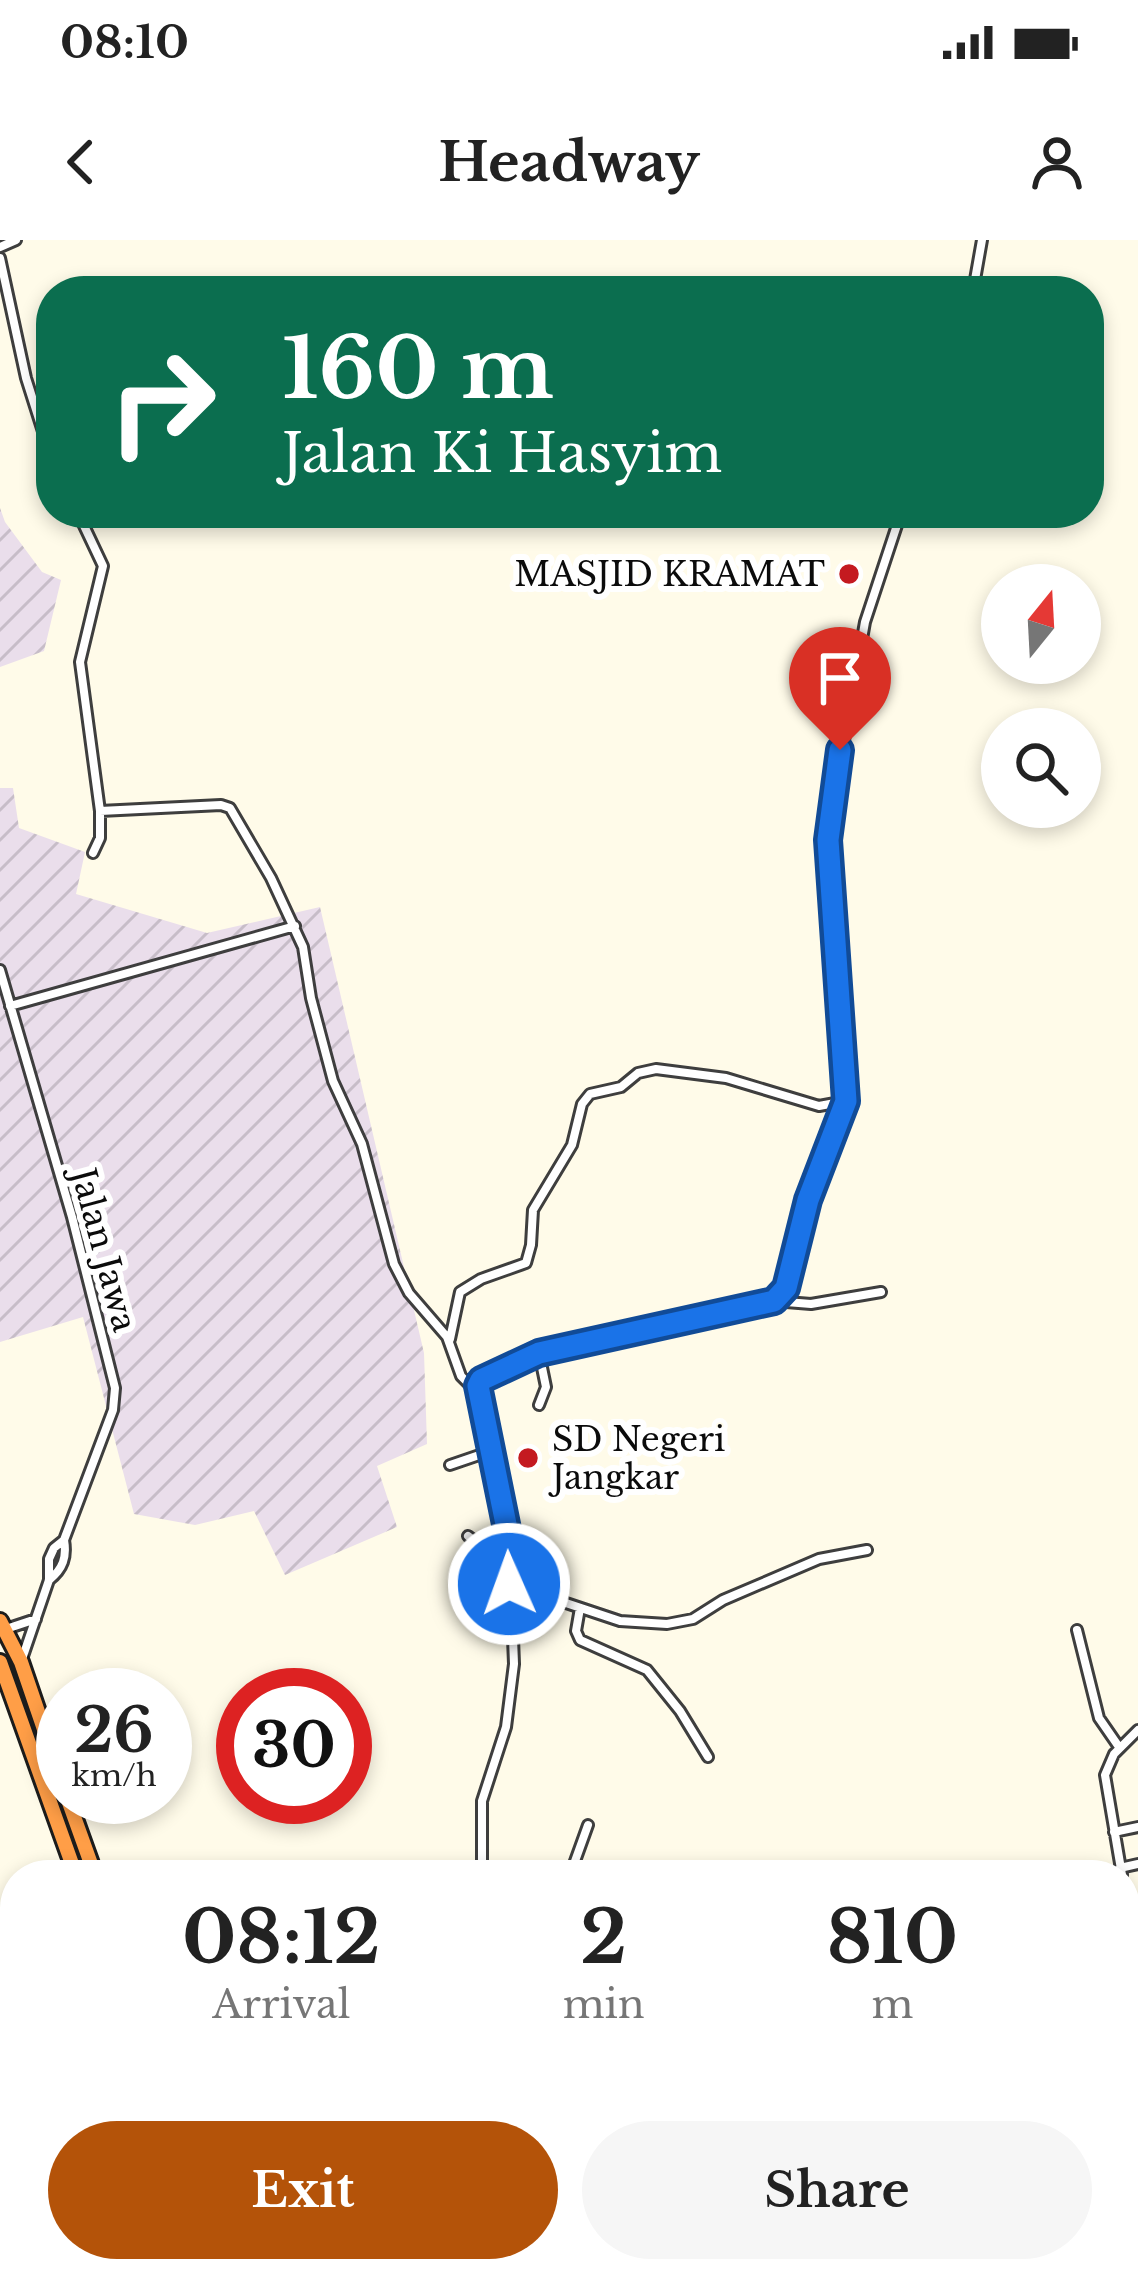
<!DOCTYPE html>
<html lang="en">
<head>
<meta charset="utf-8">
<style>
  body { margin:0; font-family:"Libre Baskerville",serif; background:#f6f6f6; color:#222; height:100vh; display:flex; flex-direction:column; font-size:45px; white-space:nowrap }
  * { box-sizing:border-box; margin:0 }
  p { font-size:39px; color:#767676 }
  .icon { flex:none; width:66px; height:66px; fill:none; stroke:currentColor; stroke-width:2; stroke-linecap:round; stroke-linejoin:round }
  .map { position:relative; flex:1; overflow:hidden }
  .sheet { position:absolute; left:0px; top:1620px; width:1140px; height:423px; display:flex; flex-direction:column; background:#fff; border-radius:48px 48px 0 0; box-shadow:0 6px 18px #0003 }
  .sheet>* { flex:none }
  .top-card { position:absolute; left:36px; top:36px; width:1068px; height:252px; border-radius:48px; box-shadow:0 6px 18px #0003; background:#0b6e4f; color:#fff; overflow:hidden }
  .needle { width:78px; rotate:18deg }
  .controls { position:absolute; left:981px; top:324px; display:grid; gap:24px }
  .controls a { display:grid; place-items:center; width:120px; height:120px; border-radius:50%; background:#fff; box-shadow:0 6px 18px #0003; font-size:60px }
  .speed { position:absolute; left:36px; top:1428px; display:flex; gap:24px; font-size:60px; font-weight:700; text-align:center }
  .speed>* { display:grid; place-content:center; width:156px; height:156px; border-radius:50%; background:#fff; box-shadow:0 6px 18px #0003; line-height:1 }
  .speed small { font-size:30px; font-weight:400 }
  .speed .limit { border:18px solid #d22; background:#fff; color:#111 }
  .pin { position:absolute; display:grid; place-items:center; width:102px; height:102px; color:#fff; margin:-123px -51px; border-radius:50% 50% 50% 0; rotate:-45deg; box-shadow:0 0 12px #0007 }
  .pin .icon { rotate:45deg }
  .me { position:absolute; width:132px; margin:-66px; rotate:358deg; stroke-linejoin:round; filter:drop-shadow(0 0 9px #0008) }
  .turn { display:flex; align-items:center; gap:42px; height:252px; padding:0 48px; font-size:54px }
  .turn .icon { width:156px; height:156px; stroke-width:2.5 }
  .turn b { display:block; font-size:84px; line-height:102px }
  .eta { display:flex; justify-content:space-evenly; align-items:center; height:204px; text-align:center }
  .eta b { font-size:72px; font-weight:700; line-height:84px }
  .action { display:flex; gap:24px; margin-top:auto; padding:24px 48px }
  .action a { flex:1; height:138px; border-radius:72px; background:#b45309; color:#fff; font-size:48px; font-weight:700; line-height:138px; text-align:center }
  .action a+a { background:#f6f6f6; color:#222 }
  .status { display:flex; justify-content:space-between; align-items:center; height:84px; padding:0 60px; background:#fff; direction:ltr }
  .status svg { height:33px; fill:currentColor }
  header { display:flex; justify-content:space-between; align-items:center; height:156px; padding:0 48px; background:#fff; font-size:54px; font-weight:700 }
  .map>svg:first-child { display:block }
</style>
</head>
<body>
<div class="status"><b>08:10</b><svg viewBox="0 0 49 12"><path d="M0 12V9h3v3zM5 12V6h3v6zM10 12V3h3v9zM15 12V0h3v12zM26 1h20v11H26zM47 4h2v5h-2z"/></svg></div>
<header><svg class="icon" aria-label="back" viewBox="0 0 24 24"><path d="M15 5l-7 7 7 7"/></svg>Headway<svg class="icon" aria-label="person" viewBox="0 0 24 24"><circle cx="12" cy="8" r="4"/><path d="M4 21q1-7 8-7t8 7"/></svg></header>
<div class="map">
<svg width="1138" height="2042" viewBox="0 0 1138 2042">
  <defs>
    <pattern id="industrial-furrows" width="10" height="10" patternUnits="userSpaceOnUse" patternTransform="scale(3)"><rect width="10" height="10" fill="#eadeeb"/><path d="M-1 1l2-2M0 10L10 0M9 11l2-2" fill="none" stroke="#c7bdc8"/></pattern>
  </defs>
  <rect width="100%" height="100%" fill="#fffbe9"/>
  <path fill="url(#industrial-furrows)" d="M0,268l5,14 37,50 19,8 -17,71 -44,16z
    M0,548h13l6,40 66,24 -9,42 131,39 113,-26 104,446 3,91 -50,22 20,61 -112,48 -31,-64 -59,14 -61,-11 -51,-197 -83,25z"/>
  <g fill="none" stroke-linecap="round" stroke-linejoin="round">
    <g stroke="#3e3e3e" stroke-width="14">
      <path id="street" d="M0,7l16,-7
        M0,18l26,120 25,79
        M973,51l9,-51
        M78,273l25,53 -23,96 20,149v27l-7,15
        M100,571l121,-6 9,3 41,70 32,69 8,51 22,83 29,63 32,120 15,29 38,44 14,39 8,8 9,2
        M0,730l72,247 43,171 -2,22 -49,130c3,17 -1,29 -15,40
        M10,766l285,-80
        M774,1061l37,3 70,-12
        M450,1099l10,-47 21,-13 45,-16 5,-18 2,-35 39,-65 10,-41 8,-10 31,-7 17,-14 18,-4 70,9 93,28 27,-5
        M539,1113l7,34 -7,18
        M450,1225l41,-14
        M468,1296l19,15 14,27 8,6 111,37 47,3 26,-5 30,-19 96,-41 48,-9
        M580,1368l-4,23 4,9 67,30 33,41 28,46
        M6,1389l30,-10
        M1077,1390l22,88 20,29
        M22,1419l27,-79v-21l5,-11 10,-8
        M1114,1592l24,-5
        M1120,1628l18,-4
        M482,1635v-74l24,-74 8,-63 -5,-130 -31,-148c31,-42 237,-72 296,-85l12,-12 23,-89 37,-99 -17,-276 36,-203 36,-109
        M570,1635l18,-50
        M1122,1635l-17,-100 9,-21 24,-24
        M1125,1649l13,64
        M0,1686l15,-5
        M1125,1868l13,-70
        M1125,1931l13,1
        M136,2028l2,14
        M460,2028l54,14
        M832,2028l10,14
        M455,2042l3,-14
        M564,2042l5,-14
        M1036,2042l8,-14
        M1122,2042l16,-13"/>
    </g>
    <g stroke="#1c1c1c" stroke-width="20">
      <path id="highway" d="M0,1381l21,41 42,123
        M0,1422l76,213
        M67,1557l28,78
        M315,2028l10,14
        M344,2028l10,14"/>
    </g>
    <use href="#street" stroke="#fff" stroke-width="8"/>
    <use href="#highway" stroke="#ff9e47" stroke-width="14"/>
  </g>
  <g fill="none" stroke-linecap="round" stroke-linejoin="round">
    <g stroke="#114b97" stroke-width="30">
      <path id="route" d="M509,1344l-1,-50 -30,-148 3,-6 58,-27 235,-52 12,-13 22,-88 38,-99 -18,-261 12,-90"/>
    </g>
    <use href="#route" stroke="#1a73e8" stroke-width="21"/>
  </g>
  <g fill="#c41a20" stroke="#fff" stroke-width="4.5">
    <circle cx="849" cy="334" r="12"/>
    <circle cx="528" cy="1218" r="12"/>
  </g>
  <g text-anchor="middle" dominant-baseline="central" stroke-width="12" stroke-linejoin="round" paint-order="stroke">
    <g font-size="33" fill="#0b0b0b" stroke="#fff" text-anchor="end">
      <text x="825" y="334">MASJID KRAMAT</text>
      <text x="552" y="1199" text-anchor="start">SD Negeri<tspan x="552" dy="38">Jangkar</tspan></text>
    </g>
    <g font-size="33" fill="#0b0b0b" stroke="#fff">
      <text transform="translate(104 1010) rotate(75)">Jalan Jawa</text>
    </g>
  </g>
</svg>
<div class="controls">
<a><svg class="needle" viewBox="-14 -14 28 28"><path d="M0-13l5 13h-10z" fill="#e53935"/><path d="M0 13l5-13h-10z" fill="#767676"/></svg></a>
<a><svg class="icon" aria-label="search" viewBox="0 0 24 24"><circle cx="10" cy="10" r="6"/><path d="M15 15l6 6"/></svg></a>
</div>
<div class="speed"><div>26<small>km/h</small></div><div class="limit">30</div></div>
<div class="pin" style="left:840px;top:510px;background:#d93025"><svg class="icon" aria-label="arrive" viewBox="0 0 24 24"><path d="M6 21V4h12l-3 4 3 4H6"/></svg></div>
<svg class="me" style="left:509px;top:1344px" viewBox="-20 -20 40 40"><circle r="17" fill="#1a73e8" stroke="#fff" stroke-width="3"/><path d="M0-11L8 9 0 5-8 9z" fill="#fff"/></svg>
<div class="top-card">
<div class="turn"><svg class="icon" aria-label="right" viewBox="0 0 24 24"><path d="M7 20v-9h11M14 6l5 5-5 5"/></svg><div><b>160 m</b>Jalan Ki Hasyim</div></div>
</div>
<section class="sheet">
<div class="eta">
<div><b>08:12</b><p>Arrival</p></div>
<div><b>2</b><p>min</p></div>
<div><b>810</b><p>m</p></div>
</div>
<div class="action"><a>Exit</a><a>Share</a></div>
</section>
</div>
</body>
</html>
